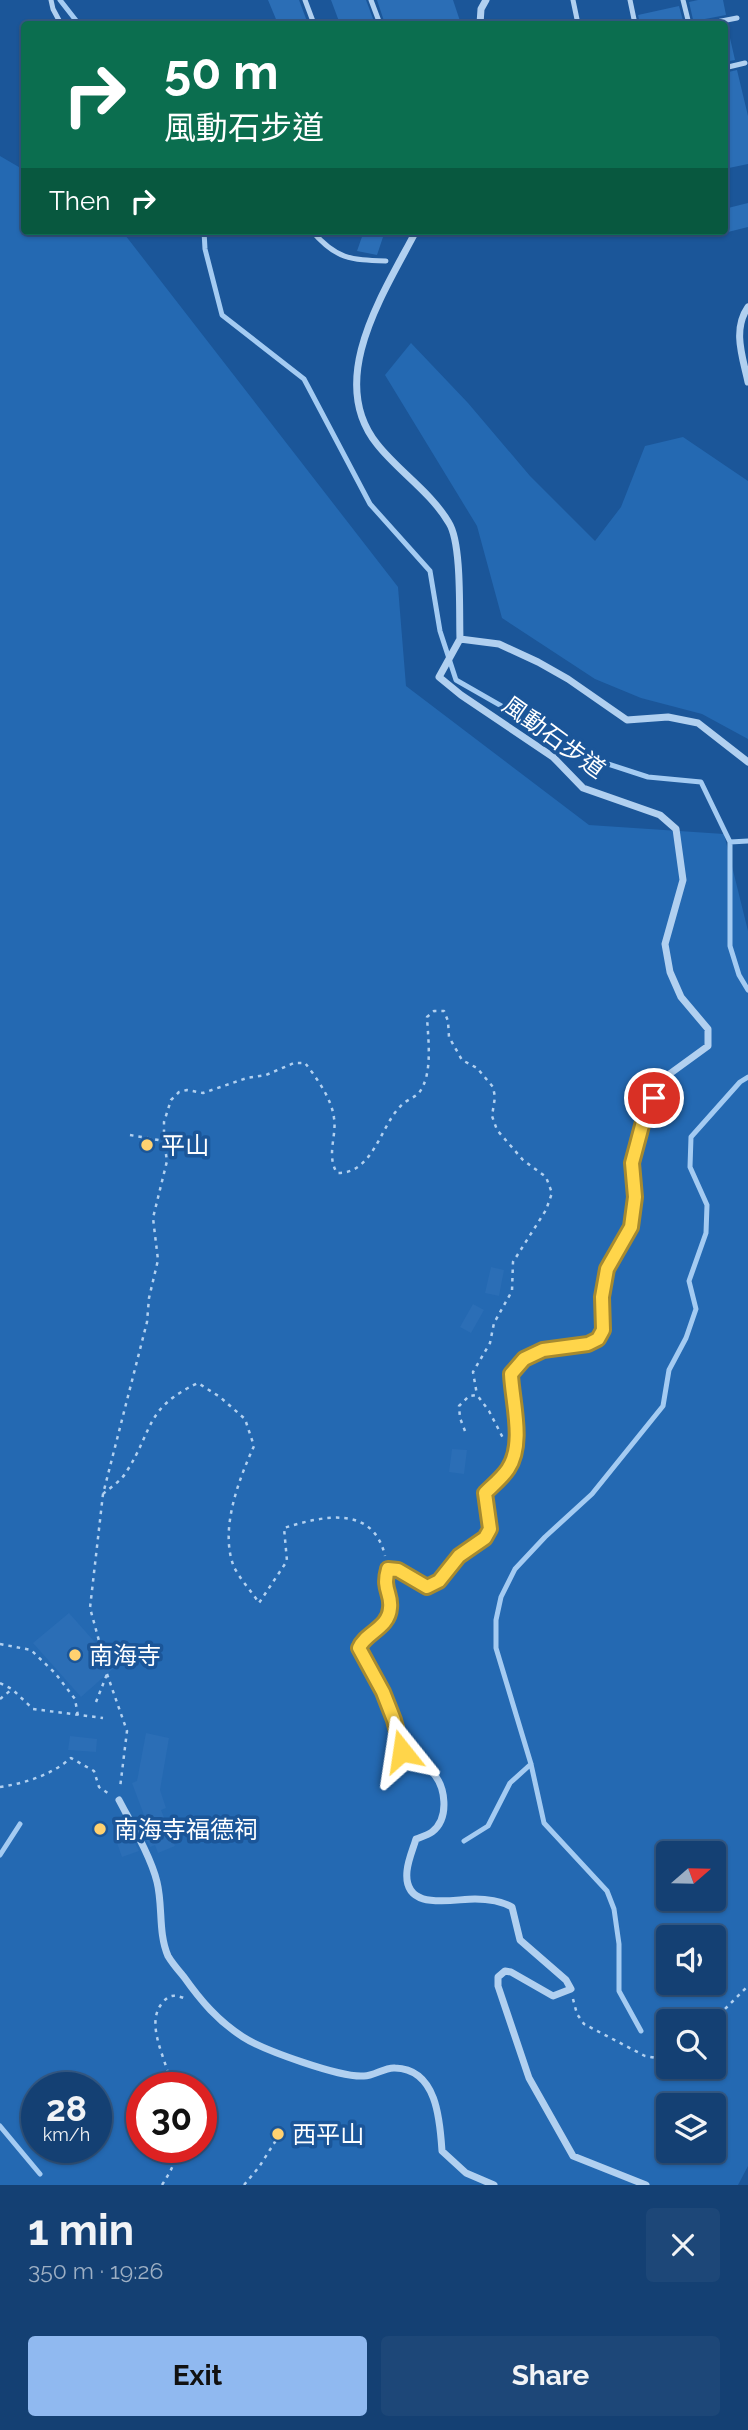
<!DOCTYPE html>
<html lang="en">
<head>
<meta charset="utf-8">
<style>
  body { margin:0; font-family:Raleway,"Noto Sans TC",sans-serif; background:#1d4778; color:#f1f3f6; height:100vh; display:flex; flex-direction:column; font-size:26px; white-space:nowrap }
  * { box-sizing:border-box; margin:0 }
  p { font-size:23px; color:#9dafc4 }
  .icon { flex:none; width:38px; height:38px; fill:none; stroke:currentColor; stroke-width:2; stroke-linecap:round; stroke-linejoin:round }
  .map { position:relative; height:2185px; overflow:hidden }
  .details { display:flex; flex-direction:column; background:#144073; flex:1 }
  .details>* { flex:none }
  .hud { position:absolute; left:21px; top:21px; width:707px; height:214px; border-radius:7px; box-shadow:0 2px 5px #0004,0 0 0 2px #335985; background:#0b6e4f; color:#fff; overflow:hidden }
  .needle { width:46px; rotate:70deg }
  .buttons { position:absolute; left:656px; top:1841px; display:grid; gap:14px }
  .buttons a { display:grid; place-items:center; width:70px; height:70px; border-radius:7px; background:#144073; box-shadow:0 2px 5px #0004,0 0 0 2px #335985; font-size:35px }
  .speed { position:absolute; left:21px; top:2072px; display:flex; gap:14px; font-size:35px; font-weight:700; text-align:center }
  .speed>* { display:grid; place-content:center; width:91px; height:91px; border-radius:50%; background:#144073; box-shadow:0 2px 5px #0004,0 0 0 2px #335985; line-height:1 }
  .speed small { font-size:18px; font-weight:400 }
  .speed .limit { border:10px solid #d22; background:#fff; color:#111 }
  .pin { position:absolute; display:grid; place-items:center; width:60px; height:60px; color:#fff; margin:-30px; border:4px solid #fff; border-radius:50%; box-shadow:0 2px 7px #0007 }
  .me { position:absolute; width:77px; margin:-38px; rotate:345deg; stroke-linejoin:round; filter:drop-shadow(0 0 5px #0008) }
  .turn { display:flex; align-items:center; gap:24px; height:147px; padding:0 28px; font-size:32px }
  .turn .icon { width:91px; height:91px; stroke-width:2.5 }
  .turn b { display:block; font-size:49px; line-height:60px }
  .then { display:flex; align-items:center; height:66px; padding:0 28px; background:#0003; gap:14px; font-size:26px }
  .round { display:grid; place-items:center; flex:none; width:74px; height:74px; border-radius:7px; background:#1d4778 }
  .summary { display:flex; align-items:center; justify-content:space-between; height:119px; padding:0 28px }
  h1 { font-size:42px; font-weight:700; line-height:52px }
  .cta { display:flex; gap:14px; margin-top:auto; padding:14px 28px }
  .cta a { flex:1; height:80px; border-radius:7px; background:#90b9f0; color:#111; font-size:28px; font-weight:700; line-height:80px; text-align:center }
  .cta a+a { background:#1d4778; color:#f1f3f6 }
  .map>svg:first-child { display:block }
</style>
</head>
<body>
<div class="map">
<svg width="748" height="2185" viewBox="0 0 748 2185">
  <rect width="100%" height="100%" fill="#1b5699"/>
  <path fill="#2469b2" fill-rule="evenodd" d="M0,156l24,14v61h98l276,356 8,99 183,139 135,9 24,97v1235l-10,19h-738zM668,1853h46v46h-46zM668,1937h46v46h-46zM668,2021h46v46h-46zM37,2088h59v59h-59zM142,2088h59v59h-59zM668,2105h46v46h-46z
    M411,343l57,60 62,73 65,65 26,-34 24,-61 38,-9 65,44v258l-46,-25 -61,-16 -46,-19 -93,-61 -25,-92 -92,-151z"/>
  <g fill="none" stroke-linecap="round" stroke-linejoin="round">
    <path stroke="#a4cbf2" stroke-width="5" d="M60,0l18,23 4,1
      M204,231l1,18 17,66 82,64 66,125 60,67 10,60 16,49 140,80 52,17 53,5 29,60v104l9,29 9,15
      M730,842l18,-1
      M464,1841l24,-15 22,-43 21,-19
      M0,1855l20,-31
      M641,2031l-22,-40v-47l-5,-35 -7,-18 -63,-68 -13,-59 -35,-116v-28l5,-23 14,-28 30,-32 47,-43 71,-88 6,-36 17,-32 10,-29 -7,-28 17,-48 1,-28 -17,-38 1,-30 49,-55 8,-5
      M0,2126l40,48"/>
  </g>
  <path fill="#2b6eb6" d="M268,0h31l9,24h-30z
    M331,0h35l9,24h-35z
    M377,0h76l8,24h-76z
    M698,0h25l3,15 -21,4 -4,5h-7l-5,-22z
    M679,6l5,18h-44l-2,-9z
    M724,38h6l5,22 -11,2z
    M737,70l11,46v48l-24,5v-96z
    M748,203v24l-24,6v-24z
    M364,231h21l-8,24 -20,-4z
    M491,1267l13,3 -5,26 -14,-3z
    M473,1304l11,6 -13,23 -11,-6z
    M452,1449l15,1 -3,24 -15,-2z
    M69,1613l47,53 -35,31 -48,-54z
    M146,1733l23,5 -9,52 6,18 -5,2 14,36 -17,7 -3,-8 -5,2 -7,-14 7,-2 -18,-48 5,-2z
    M70,1736l27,3 -1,13 -28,-2z
    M132,1837l7,14 -17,6 -5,-14z"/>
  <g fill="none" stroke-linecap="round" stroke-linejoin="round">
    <path stroke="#b1d0f0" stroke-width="2.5" stroke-dasharray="3.5 5" stroke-linecap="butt" d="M130,1135l34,6v-19l7,-22 8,-8 8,-2 16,3 44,-15 19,-3 28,-12h11c11,14 27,36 29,55 3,18 -8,37 3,55 35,1 43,-44 61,-64 12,-15 21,-7 28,-31 5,-19 2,-42 1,-61l7,-6h10l4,10 1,16 13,23 15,8 16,19 2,10 -3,19 5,14 26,30 23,17 6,16 -6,17 -33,52 -1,29 -18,32 -4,20 -17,29 4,23
      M465,1431l-5,-13 -1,-12 10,-10 8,-1 12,16 14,27
      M103,1494c8,-7 19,-14 24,-23 27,-43 18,-63 71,-88l22,14 25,22 9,27c-15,33 -35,84 -20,121 6,12 18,25 25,36l28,-42 -3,-33c38,-12 89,-24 101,28
      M0,1644l31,6 24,23 20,26 3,17
      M101,1648l-11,-40 13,-114 44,-172 2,-24 9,-38 -5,-42 14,-57 -3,-20
      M107,1674l20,57 -7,57
      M0,1683l12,6 21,20 70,9
      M0,1699l11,-9
      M96,1702l11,-28
      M0,1787c26,-4 51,-12 71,-29l23,13 5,16 10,7
      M573,1999l4,15 7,10 61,32 11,2 12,-4
      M713,2021l35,-35
      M160,2088l8,-15c-6,-22 -22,-52 -5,-71 7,-8 12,-7 21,-4
      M162,2185c8,-13 14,-21 14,-38
      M244,2185l15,-18 21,-33"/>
    <path stroke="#b1d0f0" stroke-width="5" d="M51,0l2,9 8,15
      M305,0l9,24
      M371,0l9,24
      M573,0l5,24
      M630,0l5,24
      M683,0l6,24
      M706,24l31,-6
      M724,68l21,-5
      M312,231c24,28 38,29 74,30"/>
    <path stroke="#b1d0f0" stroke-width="7" d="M480,24l1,-15 5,-9
      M416,231c-31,60 -91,148 -39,213 21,27 54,48 72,79 13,21 10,90 11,116
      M748,307c-16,23 -5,51 0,75
      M460,639l-21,38 22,18 92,62 30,31 77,27 16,14 7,51 -18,64 5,28 11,25 27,32v17l-44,32 -20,40 -12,45 3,34 -4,30 -24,42 -5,28 1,33 -5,8 -10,6 -45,6 -19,9 -13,15c1,27 14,70 -3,95 -6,9 -16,16 -23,24l5,36 -5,9 -26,18 -20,25 -12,6 -29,-17 -10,-2c-6,22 4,25 2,40 -1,20 -25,25 -32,40l24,44 12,28 8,31c9,7 21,12 29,20 15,14 19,47 1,61 -4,3 -11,5 -16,7 -3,10 -8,21 -9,32 -4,41 44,28 68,28 14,0 26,2 37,8l8,33 46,40 5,9 -18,7 -42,-24 -6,-1 -7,6v9l31,92 44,78 73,29
      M460,639l39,5 39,18 30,17 59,41 41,-3 30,6 50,39
      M119,1800c12,23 32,57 38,82 6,24 1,51 11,74 4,7 11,15 16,21 17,24 34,44 59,60 20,13 98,41 121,39 10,0 21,-9 31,-8 42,1 45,52 47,83l24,22 28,12"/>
  </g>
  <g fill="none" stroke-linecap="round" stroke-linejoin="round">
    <g stroke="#a68a30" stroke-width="18">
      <path id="route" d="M402,1751l-8,-31 -11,-28 -24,-44c6,-15 30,-20 31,-40 2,-15 -8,-18 -2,-39l10,1 29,17 12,-6 20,-25 26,-18 5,-9 -5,-36c7,-7 17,-15 23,-24 17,-25 4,-68 3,-95l13,-15 19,-9 45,-6 10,-5 5,-9 -1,-33 5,-28 24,-42 4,-30 -3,-34 12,-45 10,-20"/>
    </g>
    <use href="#route" stroke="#ffd54a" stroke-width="12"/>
  </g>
  <g fill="#ffd170" stroke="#1b5699" stroke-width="2.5">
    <circle cx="147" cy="1145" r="7"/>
    <circle cx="75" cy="1655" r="7"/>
    <circle cx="100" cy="1829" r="7"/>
    <circle cx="278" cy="2134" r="7"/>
  </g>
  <g text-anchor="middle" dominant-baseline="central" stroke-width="7" stroke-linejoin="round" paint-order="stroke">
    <g font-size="24" fill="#fff" stroke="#1b5699">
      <text transform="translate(554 737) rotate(36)">風動石步道</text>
    </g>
    <g font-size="24" fill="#fff" stroke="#1b5699" text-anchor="start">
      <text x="161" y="1145">平山</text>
      <text x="89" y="1655">南海寺</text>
      <text x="114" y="1829">南海寺福德祠</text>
      <text x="292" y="2134">西平山</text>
    </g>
  </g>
</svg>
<div class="buttons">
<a><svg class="needle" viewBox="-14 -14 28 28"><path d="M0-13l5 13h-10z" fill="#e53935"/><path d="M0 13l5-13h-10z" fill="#9dafc4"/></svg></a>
<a><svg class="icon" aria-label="sound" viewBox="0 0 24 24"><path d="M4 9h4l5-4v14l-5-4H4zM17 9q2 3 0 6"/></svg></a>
<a><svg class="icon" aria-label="search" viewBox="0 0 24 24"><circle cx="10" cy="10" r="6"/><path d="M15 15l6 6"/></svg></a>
<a><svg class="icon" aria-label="layers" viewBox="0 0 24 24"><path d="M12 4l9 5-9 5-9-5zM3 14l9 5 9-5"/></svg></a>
</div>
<div class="speed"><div>28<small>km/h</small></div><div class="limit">30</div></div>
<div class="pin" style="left:654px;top:1098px;background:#d93025"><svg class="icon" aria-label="arrive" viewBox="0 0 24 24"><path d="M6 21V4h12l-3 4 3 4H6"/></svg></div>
<svg class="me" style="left:402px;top:1751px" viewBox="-20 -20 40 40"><path d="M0-17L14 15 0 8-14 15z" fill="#ffd54a" stroke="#fff" stroke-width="4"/></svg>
<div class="hud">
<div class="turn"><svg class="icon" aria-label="right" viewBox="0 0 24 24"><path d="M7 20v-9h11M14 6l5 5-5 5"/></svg><div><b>50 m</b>風動石步道</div></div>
<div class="then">Then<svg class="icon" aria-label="right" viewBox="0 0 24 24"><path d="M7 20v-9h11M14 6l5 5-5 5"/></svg></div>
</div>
</div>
<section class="details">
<div class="summary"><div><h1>1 min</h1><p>350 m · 19:26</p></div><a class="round"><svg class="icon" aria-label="close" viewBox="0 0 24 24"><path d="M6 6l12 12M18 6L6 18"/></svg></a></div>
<div class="cta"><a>Exit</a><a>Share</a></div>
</section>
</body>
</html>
